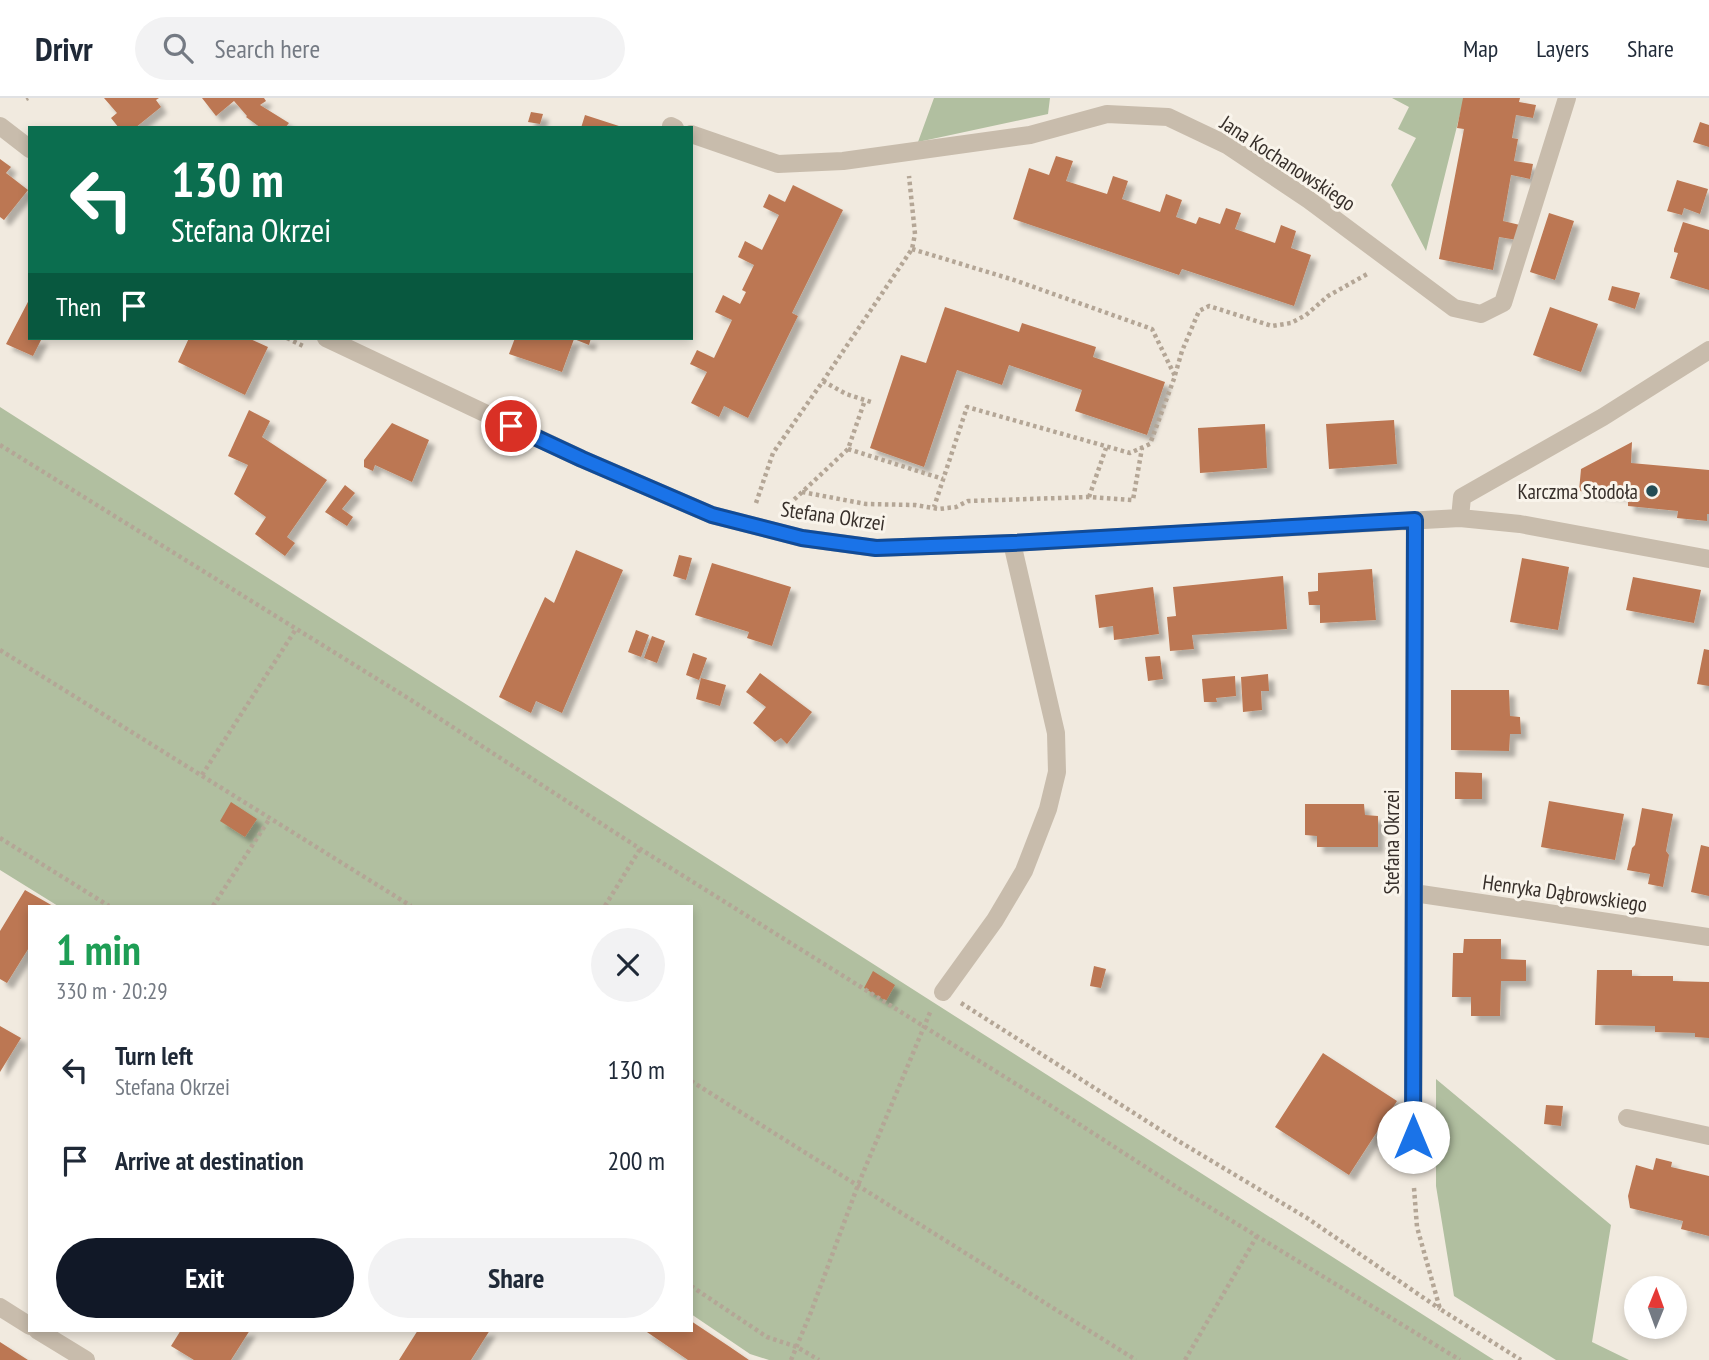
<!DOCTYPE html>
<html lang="en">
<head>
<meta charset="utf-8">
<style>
  body { margin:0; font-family:"PT Sans Narrow",sans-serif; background:#f2f2f3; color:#1f2937; height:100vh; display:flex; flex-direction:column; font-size:26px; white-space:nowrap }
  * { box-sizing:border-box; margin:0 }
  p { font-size:23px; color:#747a83 }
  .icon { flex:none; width:38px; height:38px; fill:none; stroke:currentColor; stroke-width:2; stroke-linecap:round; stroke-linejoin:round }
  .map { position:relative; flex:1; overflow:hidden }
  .panel { position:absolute; left:28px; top:807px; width:665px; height:427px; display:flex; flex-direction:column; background:#fff; border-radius:0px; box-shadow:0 4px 10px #0003 }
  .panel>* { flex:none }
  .banner { position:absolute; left:28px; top:28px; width:665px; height:214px; border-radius:0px; box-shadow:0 4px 10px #0003; background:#0b6e4f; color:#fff; overflow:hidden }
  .needle { width:46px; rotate:1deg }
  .buttons { position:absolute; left:1624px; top:1178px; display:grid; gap:14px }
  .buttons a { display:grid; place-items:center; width:63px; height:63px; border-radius:50%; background:#fff; box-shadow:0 4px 10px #0003; font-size:35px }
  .pin { position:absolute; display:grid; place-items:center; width:60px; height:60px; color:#fff; margin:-30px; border:4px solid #fff; border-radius:50%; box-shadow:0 2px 7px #0007 }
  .me { position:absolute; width:77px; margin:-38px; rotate:0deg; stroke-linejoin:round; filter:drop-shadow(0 0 5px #0008) }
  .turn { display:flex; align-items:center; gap:24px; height:147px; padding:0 28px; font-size:32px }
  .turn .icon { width:91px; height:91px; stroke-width:2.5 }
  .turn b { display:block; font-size:49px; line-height:60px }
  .then { display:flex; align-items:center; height:66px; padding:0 28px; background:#0003; gap:14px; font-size:26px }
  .round { display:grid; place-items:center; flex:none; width:74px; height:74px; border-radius:37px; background:#f2f2f3 }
  .headline { display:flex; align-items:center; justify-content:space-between; height:119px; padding:0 28px }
  h1 { font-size:42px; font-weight:800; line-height:52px; color:#1e9e55 }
  .action { display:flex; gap:14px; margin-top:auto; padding:14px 28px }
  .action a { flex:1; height:80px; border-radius:42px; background:#111827; color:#fff; font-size:28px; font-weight:800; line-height:80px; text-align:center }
  .action a+a { background:#f2f2f3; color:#1f2937 }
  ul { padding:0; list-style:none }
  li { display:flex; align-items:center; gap:21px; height:91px; padding:0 28px }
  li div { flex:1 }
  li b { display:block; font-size:26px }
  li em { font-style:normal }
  header { display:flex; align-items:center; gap:42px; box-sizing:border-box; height:98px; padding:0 35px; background:#fff; border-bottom:2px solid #e0e1e3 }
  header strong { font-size:33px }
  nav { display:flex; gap:38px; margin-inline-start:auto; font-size:24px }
  .search { width:490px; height:63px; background:#f2f2f3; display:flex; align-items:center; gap:18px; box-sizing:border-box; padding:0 24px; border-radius:38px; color:#747a83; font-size:26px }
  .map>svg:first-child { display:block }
</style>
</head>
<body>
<header>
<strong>Drivr</strong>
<div class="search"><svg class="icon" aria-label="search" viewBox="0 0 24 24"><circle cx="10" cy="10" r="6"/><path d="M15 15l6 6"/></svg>Search here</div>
<nav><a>Map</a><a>Layers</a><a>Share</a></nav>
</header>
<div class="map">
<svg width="1709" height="1262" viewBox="0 0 1709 1262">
  <defs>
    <filter id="shadow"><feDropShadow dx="6" dy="6" stdDeviation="2" flood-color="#0004"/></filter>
  </defs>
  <rect width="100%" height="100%" fill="#f1eadf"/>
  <path fill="#b1bfa0" d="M934,0h116l-2,16 -130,28z
    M1392,0h72l-38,153 -35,-66 25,-47 -18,-9 11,-22z
    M0,309l1494,953h-725l-19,-6 -59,-40v-408h-633l-58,-36z
    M1436,981l175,146 -19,117 37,18h-73l-102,-64 -18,-110z"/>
  <path fill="#bc7752" filter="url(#shadow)" d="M104,0h55l-3,2 5,7 -26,21h-16l-8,-10 6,-5z
    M202,0h62l2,3 -6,4 29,18 -4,5h-24l-15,-11 1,-1 -13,-15 -18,15z
    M1463,0h57l-1,4 17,3 -3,13 -17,-3 -4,23 6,1 -4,22 19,3 -3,15 -19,-4 -8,46 17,4 -3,15 -18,-3 -6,33 -54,-11 25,-130 -7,-1z
    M531,14l12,2 -3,10 -12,-2z
    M585,17l37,12v1h-41z
    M1700,24l9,3v22l-16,-5z
    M1056,58l17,5 -7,20 41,13 6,-18 15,5 -6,18 38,13 6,-18 16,6 -6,17 20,7 3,-7 21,7 6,-16 15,5 -6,16 40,14 6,-18 15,6 -5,17 20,7 -17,51 -112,-37 -3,6 -166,-56 16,-51 20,7z
    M0,61l11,8 -5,6 22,17 -24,30 -4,-3z
    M1677,82l31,9 -8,25 -16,-6 -2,7 -15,-4z
    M793,87l50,25 -51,103 6,3 -50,102 -24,-12 -5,11 -28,-14 16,-31 -17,-8 7,-14 17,8 18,-38 -17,-8 8,-17 17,9 6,-12 -4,-2 12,-25 -16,-8 7,-16 17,9 17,-35 -16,-8 6,-13 16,8z
    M1549,115l25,8 -19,59 -25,-8z
    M1683,124l26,8v60l-39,-12 8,-25 -4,-1v-3z
    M1612,188l28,7 -5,16 -27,-9z
    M30,200v40h12l-9,18 -27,-12z
    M945,209l74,25 3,-9 74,24 -3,10 72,25 -18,53 -72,-24 7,-21 -73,-25 -7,20 -45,-15 -33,97 -54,-19 31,-93 25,8z
    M1550,209l48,17 -17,48 -48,-17z
    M189,240h59l20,9 -23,48 -67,-33z
    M515,240h76l-2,7 -15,-6 -12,33 -53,-18z
    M249,312l21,11 -8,16 65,43 -40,57 8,6 -10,13 -30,-22 11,-17 -32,-23 14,-29 -20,-9z
    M1394,322l3,44 -68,5 -3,-45z
    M392,325l37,17 -17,42 -37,-17 -2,6 -9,-4v-7z
    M1265,326l2,44 -67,5 -2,-45z
    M1632,344l-1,21 78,7v44h-2v7l-30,-3 1,-7 -50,-5v-11l-49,-4 2,-22z
    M345,387l10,8 -13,16 11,8 -6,9 -22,-14z
    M576,452l47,20 -61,143 -26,-12 -5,12 -32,-16 46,-100 9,6z
    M679,457l13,3 -6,22 -13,-4z
    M1522,460l47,9 -11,63 -48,-8z
    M712,465l79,24 -19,59 -25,-8 2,-6 -54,-17z
    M1372,471l4,51 -56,3v-18h-11l-1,-13 10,-1v-18z
    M1283,478l4,53 -95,6 2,14 -24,2 -3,-34 9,-1 -3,-29z
    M1633,479l68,13 -7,33 -68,-13z
    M1153,489l6,47 -45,6 -1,-14 -14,2 -4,-33z
    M636,532l13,5 -8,22 -13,-5z
    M652,538l13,5 -8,22 -13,-5z
    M1704,551l5,1v36l-12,-2z
    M693,555l14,5 -8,22 -13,-5z
    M1160,558l3,23 -15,2 -3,-24z
    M760,575l52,39 -25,32 -6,-6 -6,4 -22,-19 13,-16 -20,-15z
    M1268,576l1,17h-8l1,19 -19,2 -2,-35z
    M1235,578l1,20 -20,2 1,4h-13l-2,-23z
    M701,580l25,7 -6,21 -24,-7z
    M1451,592h58l1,26 10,1 1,17h-11l-1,17 -58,-1z
    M1455,674l27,1v26h-27z
    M1549,703l75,13 -9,46 -74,-13z
    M231,704l26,17 -12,18 -25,-16z
    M1305,706h59l1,11 13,1v31h-61v-11l-12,-1z
    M1642,710l31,6 -7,37 3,4 -6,32 -15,-3 2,-10 -23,-4 5,-22 3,-3z
    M1701,747l8,2v49l-18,-4z
    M25,792l28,16h-23v40l-23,37 -7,-4v-48z
    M1464,841h37v20l25,1v21h-25l-1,35h-29v-19h-19l1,-44h10z
    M1094,868l12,3 -5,19 -11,-2z
    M1597,872h35v6h41v5l36,1v56l-14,-1v-4l-40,-1v-6l-60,-1z
    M873,873l22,14 -9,16 -22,-13z
    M0,928l21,12 -21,34z
    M1323,955l74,48 -48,74 -74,-48z
    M1546,1007l17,1 -2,20 -17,-2z
    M1656,1060l16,4 -1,5 38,9v60l-28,-7 2,-8 -53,-13 -2,-12 8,-31 17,5z
    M691,1223l39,26 19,13h-61l-44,-30h47z
    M181,1232h69l-19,30h-37l-23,-14z
    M418,1232h72l-19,30h-72z
    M0,1244l28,18h-28z"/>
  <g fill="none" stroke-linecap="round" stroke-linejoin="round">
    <path stroke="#b4a696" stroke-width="4.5" stroke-dasharray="3.5 3.5" stroke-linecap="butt" d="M26,1l2,-1
      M912,151l102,31 138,49 23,47 -25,68 -20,9 -163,-46 -33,100
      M287,240l18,9
      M1175,277l7,-24 17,-40 10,-5 63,20 19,-3 15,-8 22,-19 41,-23
      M823,283l23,13 25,8
      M0,347l411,255 234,152 403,252 130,84 282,172
      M848,351l95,30
      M802,394l64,12 49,1 24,4 17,-2 12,-6 121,-4 44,3 9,-52
      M1089,399l17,-49
      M756,405l17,-50 50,-72 89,-132 3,-15 -6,-58
      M784,411l64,-60 17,-49
      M0,552l411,256
      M202,677l94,-146
      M0,740l109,68
      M213,808l57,-88
      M605,808l35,-57
      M961,905l209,133 137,82 133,91
      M691,983l445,279
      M1414,1090l3,39 23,82 81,51
      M691,1188l76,51 30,10 22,13
      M791,1262l20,-48 47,-127 73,-175
      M1185,1262l72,-124"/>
    <path stroke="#c8bcac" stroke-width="18" d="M0,28l30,23
      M671,28l4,2
      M691,36l87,30 65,-3 187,-26 77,-21 61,3 59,28 82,55 145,108 27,6 22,-11 64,-205
      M326,240l256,121 130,56 90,23 74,10 136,-5 448,-25 60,6 189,35
      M1460,420l2,-21 141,-80 106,-67
      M1414,795l295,44
      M943,894l52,-72 29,-49 24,-62 9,-37 -1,-39 -44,-190
      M1627,1020l82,18
      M1413,1066l2,-644
      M0,1209l30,19
      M37,1232l49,30"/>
  </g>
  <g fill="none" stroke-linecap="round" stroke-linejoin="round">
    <g stroke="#114b97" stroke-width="18">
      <path id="route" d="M511,328l71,33 130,56 90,23 74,10 136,-5 403,-23 -2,617"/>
    </g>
    <use href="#route" stroke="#1a73e8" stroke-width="12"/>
  </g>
  <circle fill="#234c55" stroke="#f9f4eb" stroke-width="2.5" cx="1652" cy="393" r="7"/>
  <g text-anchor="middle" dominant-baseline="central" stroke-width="6" stroke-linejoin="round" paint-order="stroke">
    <g font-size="21" fill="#372f2a" stroke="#f9f4eb">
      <text transform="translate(1288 65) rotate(33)">Jana Kochanowskiego</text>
      <text transform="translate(833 418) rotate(8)">Stefana Okrzei</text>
      <text transform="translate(1391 744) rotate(-90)">Stefana Okrzei</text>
      <text transform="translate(1565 795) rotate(8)">Henryka Dąbrowskiego</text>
    </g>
    <g font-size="21" fill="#372f2a" stroke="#f9f4eb" text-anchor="end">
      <text x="1638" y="393">Karczma Stodoła</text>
    </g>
  </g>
</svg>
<div class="buttons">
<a><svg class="needle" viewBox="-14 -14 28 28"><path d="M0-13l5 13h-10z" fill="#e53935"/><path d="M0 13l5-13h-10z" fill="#747a83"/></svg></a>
</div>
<div class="pin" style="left:511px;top:328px;background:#d93025"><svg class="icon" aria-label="arrive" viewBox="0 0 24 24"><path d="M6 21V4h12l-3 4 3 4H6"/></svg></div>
<svg class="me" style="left:1413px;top:1039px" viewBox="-20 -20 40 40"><circle r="19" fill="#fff"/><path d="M0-13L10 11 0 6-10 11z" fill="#1a73e8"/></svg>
<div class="banner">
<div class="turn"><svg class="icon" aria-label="left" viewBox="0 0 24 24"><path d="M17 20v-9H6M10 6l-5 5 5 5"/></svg><div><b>130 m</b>Stefana Okrzei</div></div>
<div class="then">Then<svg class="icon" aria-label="arrive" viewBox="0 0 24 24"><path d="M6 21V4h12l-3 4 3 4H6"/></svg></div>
</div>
<section class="panel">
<div class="headline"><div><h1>1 min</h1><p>330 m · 20:29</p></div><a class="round"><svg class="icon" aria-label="close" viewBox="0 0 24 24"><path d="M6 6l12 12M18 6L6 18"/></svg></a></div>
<ul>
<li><svg class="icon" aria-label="left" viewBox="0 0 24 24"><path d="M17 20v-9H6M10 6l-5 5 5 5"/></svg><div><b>Turn left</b><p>Stefana Okrzei</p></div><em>130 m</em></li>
<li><svg class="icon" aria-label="arrive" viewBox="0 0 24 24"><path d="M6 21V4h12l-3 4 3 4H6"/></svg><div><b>Arrive at destination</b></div><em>200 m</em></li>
</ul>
<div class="action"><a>Exit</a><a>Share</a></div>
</section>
</div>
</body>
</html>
